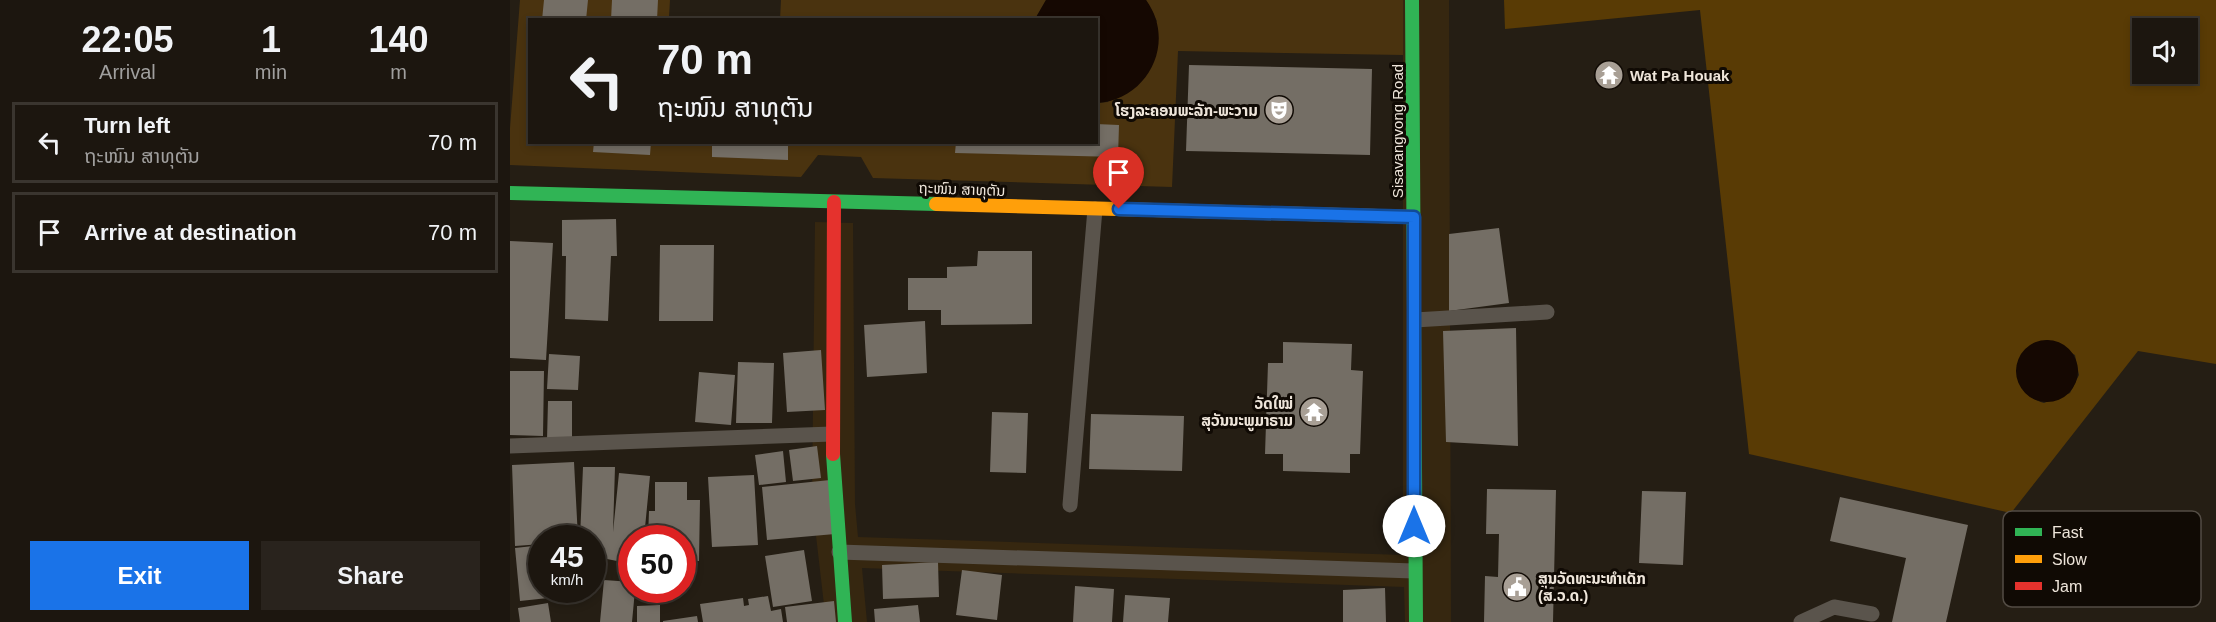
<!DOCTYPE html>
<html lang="en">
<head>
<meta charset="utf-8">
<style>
  body { margin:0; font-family:Arial,"Noto Sans Lao","Noto Sans Thai",sans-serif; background:#29231d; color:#f1f3f6; height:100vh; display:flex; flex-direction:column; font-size:22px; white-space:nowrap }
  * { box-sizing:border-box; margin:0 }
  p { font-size:20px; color:#a09f9e }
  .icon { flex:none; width:33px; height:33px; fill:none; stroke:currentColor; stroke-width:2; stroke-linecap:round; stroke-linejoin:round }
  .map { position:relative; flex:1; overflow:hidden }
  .side { display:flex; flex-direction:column; background:#1c160f; width:510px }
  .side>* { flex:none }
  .top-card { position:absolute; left:18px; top:18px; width:570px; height:126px; border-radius:0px; box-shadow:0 3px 9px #0003,0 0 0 2px #3a352f; background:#1c160f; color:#f1f3f6; overflow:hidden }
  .tools { position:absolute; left:1622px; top:18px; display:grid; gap:12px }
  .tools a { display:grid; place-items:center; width:66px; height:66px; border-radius:0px; background:#1c160f; box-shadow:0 3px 9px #0003,0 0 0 2px #3a352f; font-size:30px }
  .speed { position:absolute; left:18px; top:525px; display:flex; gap:12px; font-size:30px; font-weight:700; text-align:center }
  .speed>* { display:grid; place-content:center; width:78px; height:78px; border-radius:50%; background:#1c160f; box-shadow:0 3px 9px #0003,0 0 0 2px #3a352f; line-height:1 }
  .speed small { font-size:15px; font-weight:400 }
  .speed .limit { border:9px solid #d22; background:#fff; color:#111 }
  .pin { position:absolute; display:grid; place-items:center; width:51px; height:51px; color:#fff; margin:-62px -26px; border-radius:50% 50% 50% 0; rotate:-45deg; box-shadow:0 0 6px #0007 }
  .pin .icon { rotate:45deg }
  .me { position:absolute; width:66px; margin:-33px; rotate:0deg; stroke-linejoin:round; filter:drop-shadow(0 0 4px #0008) }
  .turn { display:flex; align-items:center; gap:21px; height:126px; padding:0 30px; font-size:27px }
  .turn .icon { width:78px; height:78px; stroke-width:2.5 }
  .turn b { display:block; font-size:42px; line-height:51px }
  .eta { display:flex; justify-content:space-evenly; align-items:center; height:102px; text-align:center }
  .eta b { font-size:36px; font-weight:700; line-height:42px }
  .cta { display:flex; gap:12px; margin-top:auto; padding:12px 30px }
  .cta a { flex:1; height:69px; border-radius:0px; background:#1a73e8; color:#fff; font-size:24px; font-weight:700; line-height:69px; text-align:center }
  .cta a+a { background:#29231d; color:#f1f3f6 }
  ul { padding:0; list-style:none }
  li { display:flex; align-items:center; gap:18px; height:81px; margin:0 12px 9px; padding:0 18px; border:3px solid #3a352f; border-radius:0px }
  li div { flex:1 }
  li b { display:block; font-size:22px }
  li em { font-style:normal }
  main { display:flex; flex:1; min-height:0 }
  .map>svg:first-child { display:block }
</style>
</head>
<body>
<main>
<section class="side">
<div class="eta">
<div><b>22:05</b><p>Arrival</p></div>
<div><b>1</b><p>min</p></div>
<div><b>140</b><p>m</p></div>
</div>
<ul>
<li><svg class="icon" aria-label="left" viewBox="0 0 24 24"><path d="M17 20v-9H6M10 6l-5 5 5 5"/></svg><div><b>Turn left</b><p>ຖະໜົນ ສາທຸຕັນ</p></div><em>70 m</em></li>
<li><svg class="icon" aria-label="arrive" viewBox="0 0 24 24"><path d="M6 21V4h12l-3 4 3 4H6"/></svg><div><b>Arrive at destination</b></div><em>70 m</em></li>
</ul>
<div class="cta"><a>Exit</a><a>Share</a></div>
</section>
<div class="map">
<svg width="1706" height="622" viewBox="0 0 1706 622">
  <rect width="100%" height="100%" fill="#251e14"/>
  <path fill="#362710" d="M893,0h46l2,622h-46l-1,-35 -542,-19 5,54h-41l-14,-121 3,-279 38,1 2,281 3,33 545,18z"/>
  <path fill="#4a330f" d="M10,0h150l-1,17 92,2 -231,1v122h566l1,-39 11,-1 49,-81 -11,-21h257v55l-225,-4 -6,136 -299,-9 -12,-21 -43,-2 -17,22 -291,-12v-37z
    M271,0h265l-11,19 -255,1z"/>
  <path fill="#593b05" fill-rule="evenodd" d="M994,0h712v364l-78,-13 -127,162 -262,-59 -49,-444 -195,19zM1632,28h45v46h-45zM1538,340l27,15 4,20 -9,18 -26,10c-38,-11 -36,-57 4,-63z"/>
  <path fill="#150802" d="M536,0h100c31,42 2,100 -49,103l-1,-83 -61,-1z
    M1506 371a31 31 0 1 1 62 0a31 31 0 1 1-62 0Z"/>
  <path fill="#746e65" d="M34,0h44l-2,20h-44z
    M102,0h46l-1,20h-46z
    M679,65l183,4 -2,86 -184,-4z
    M586,124l23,1 -1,32 -163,-4 1,-11h140z
    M84,142h57l-1,13 -57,-3z
    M202,142h76v18l-76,-3z
    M106,219l1,37h-6l-3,65 -43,-2 1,-63h-4v-36z
    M989,228l10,75 -60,8v-77z
    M0,241l43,2 -7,117 -36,-2z
    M150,245h54l-1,76h-54z
    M468,251h54v73l-91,1v-15h-33v-32h39v-11l30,-1z
    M415,321l2,52 -60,4 -3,-52z
    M1006,328l2,118 -72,-4 -3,-111z
    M773,342l69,2 -1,26 12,1 -3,83h-10v19l-67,-2v-17h-18l3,-91h15z
    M311,350l4,60 -38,2 -4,-59z
    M39,354l31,2 -2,34 -31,-1z
    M228,362l36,1 -2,60h-36z
    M0,371h34l-1,65 -33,-1z
    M189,372l36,3 -4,50 -36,-3z
    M38,401h24v39h-25z
    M482,412l36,1 -2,60 -36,-1z
    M581,414l93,2 -2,55 -93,-2z
    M307,446l4,32 -28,3 -4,-31z
    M273,451l3,31 -27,3 -4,-30z
    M64,462l4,76h-36v6l-27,2 -3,-81z
    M73,467h32l-2,65 6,-59 31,3 -6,62h-12v26l-40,-8v-18h-12z
    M244,475l4,70 -46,2 -4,-70z
    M320,480l5,54 -68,6 -5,-53z
    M145,482h32v18h13l-1,61h-17v-23h-34l1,-27h6z
    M977,489l69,1 -3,132h-69l1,-46 13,1 1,-43h-13z
    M1132,491l44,1 -3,73 -44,-2z
    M1330,497l128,28 -22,97h-54l14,-64 -76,-17z
    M32,545v45h5l1,8 -28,3 -5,-53z
    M294,550l8,51 -39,6 -8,-51z
    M428,562l1,35 -56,2 -1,-34z
    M452,570l40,5 -5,45 -41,-5z
    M94,580l28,2v8h3l-3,32h-32z
    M565,586l39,3 -2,33h-39z
    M875,588l1,34h-43v-32z
    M615,595l45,3 -2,24h-45z
    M258,596l3,15 10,-2 2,13h-80l-3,-18 43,-6 1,8 5,-1 -1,-6z
    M324,601l2,21h-49l-2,-15z
    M38,603l3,19h-31l-2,-14z
    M150,605v17h-23v-16z
    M408,605l2,17h-45l-1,-13z
    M187,616l1,6h-35v-1z"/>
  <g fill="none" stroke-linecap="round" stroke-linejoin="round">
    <path stroke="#5a544c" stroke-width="15" d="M905,320l132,-8
      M0,446l322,-12
      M560,505l25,-296
      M329,552l575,19
      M1291,622l33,-15 38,7"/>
    <path stroke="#30b455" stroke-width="14" d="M902,0l4,622
      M0,193l426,11
      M323,454l12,168"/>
    <path stroke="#ff9f0a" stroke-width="14" d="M426,204l478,13"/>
    <path stroke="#e5322d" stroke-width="14" d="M323,454l1,-252"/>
  </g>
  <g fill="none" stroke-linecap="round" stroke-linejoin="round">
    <g stroke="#114b97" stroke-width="15">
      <path id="route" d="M609,209l295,8v309"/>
    </g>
    <use href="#route" stroke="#1a73e8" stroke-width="10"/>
  </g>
  <defs>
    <g id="temple-disc" transform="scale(1.5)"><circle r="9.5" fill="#a89f95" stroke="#100a04"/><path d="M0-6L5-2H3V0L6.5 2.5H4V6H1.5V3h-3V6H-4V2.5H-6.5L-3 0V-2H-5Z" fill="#fff"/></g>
    <g id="theatre-disc" transform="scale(1.5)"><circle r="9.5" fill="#a89f95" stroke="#100a04"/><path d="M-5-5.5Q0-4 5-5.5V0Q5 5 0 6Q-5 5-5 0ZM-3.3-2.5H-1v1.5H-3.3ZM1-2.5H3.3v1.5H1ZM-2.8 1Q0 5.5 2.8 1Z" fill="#fff"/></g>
    <g id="civic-disc" transform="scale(1.5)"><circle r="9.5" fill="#a89f95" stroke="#100a04"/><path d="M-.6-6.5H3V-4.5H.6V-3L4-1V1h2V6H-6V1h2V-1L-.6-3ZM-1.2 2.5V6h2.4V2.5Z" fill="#fff"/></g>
  </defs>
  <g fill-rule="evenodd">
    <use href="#temple-disc" x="1099" y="75"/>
    <use href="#theatre-disc" x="769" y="110"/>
    <use href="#temple-disc" x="804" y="412"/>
    <use href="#civic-disc" x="1007" y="587"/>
  </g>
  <g text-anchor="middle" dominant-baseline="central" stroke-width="6" stroke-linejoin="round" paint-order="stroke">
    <g font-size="15" font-weight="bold" fill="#eee5da" stroke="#100a04" text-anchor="start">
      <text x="1120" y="75">Wat Pa Houak</text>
      <text x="748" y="110" text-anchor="end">ໂຮງລະຄອນພະລັກ-ພະวาม</text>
      <text x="783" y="403" text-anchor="end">ວັດໃໝ່<tspan x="783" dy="17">ສຸວັນນະພູມາຣາມ</tspan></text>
      <text x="1028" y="578">ສູນວັດທະນະທຳເດັກ<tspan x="1028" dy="17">(ສ.ວ.ດ.)</tspan></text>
    </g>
    <g font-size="15" fill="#eee5da" stroke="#100a04">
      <text transform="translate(887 131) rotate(-90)">Sisavangvong Road</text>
      <text transform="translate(452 189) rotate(2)">ຖະໜົນ ສາທຸຕັນ</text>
    </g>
  </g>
  <rect x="1493" y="511" width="198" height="96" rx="9" fill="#100a04" stroke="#534c44" stroke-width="1.5"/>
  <rect x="1505" y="528" width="27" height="8" fill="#30b455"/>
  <rect x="1505" y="555" width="27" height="8" fill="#ff9f0a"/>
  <rect x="1505" y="582" width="27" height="8" fill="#e5322d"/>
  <g font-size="16" fill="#eee5da">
    <text x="1542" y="538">Fast</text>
    <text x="1542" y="565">Slow</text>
    <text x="1542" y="592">Jam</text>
  </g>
</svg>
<div class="tools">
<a><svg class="icon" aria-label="sound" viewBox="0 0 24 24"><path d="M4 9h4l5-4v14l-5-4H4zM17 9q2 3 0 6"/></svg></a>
</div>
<div class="speed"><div>45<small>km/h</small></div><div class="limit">50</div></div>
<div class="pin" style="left:609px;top:209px;background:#d93025"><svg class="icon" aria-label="arrive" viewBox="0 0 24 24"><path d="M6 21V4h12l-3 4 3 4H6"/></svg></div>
<svg class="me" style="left:904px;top:526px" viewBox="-20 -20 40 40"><circle r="19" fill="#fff"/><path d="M0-13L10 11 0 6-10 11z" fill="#1a73e8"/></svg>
<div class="top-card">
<div class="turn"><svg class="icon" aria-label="left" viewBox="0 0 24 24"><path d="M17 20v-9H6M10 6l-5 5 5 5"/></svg><div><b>70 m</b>ຖະໜົນ ສາທຸຕັນ</div></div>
</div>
</div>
</main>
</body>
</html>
